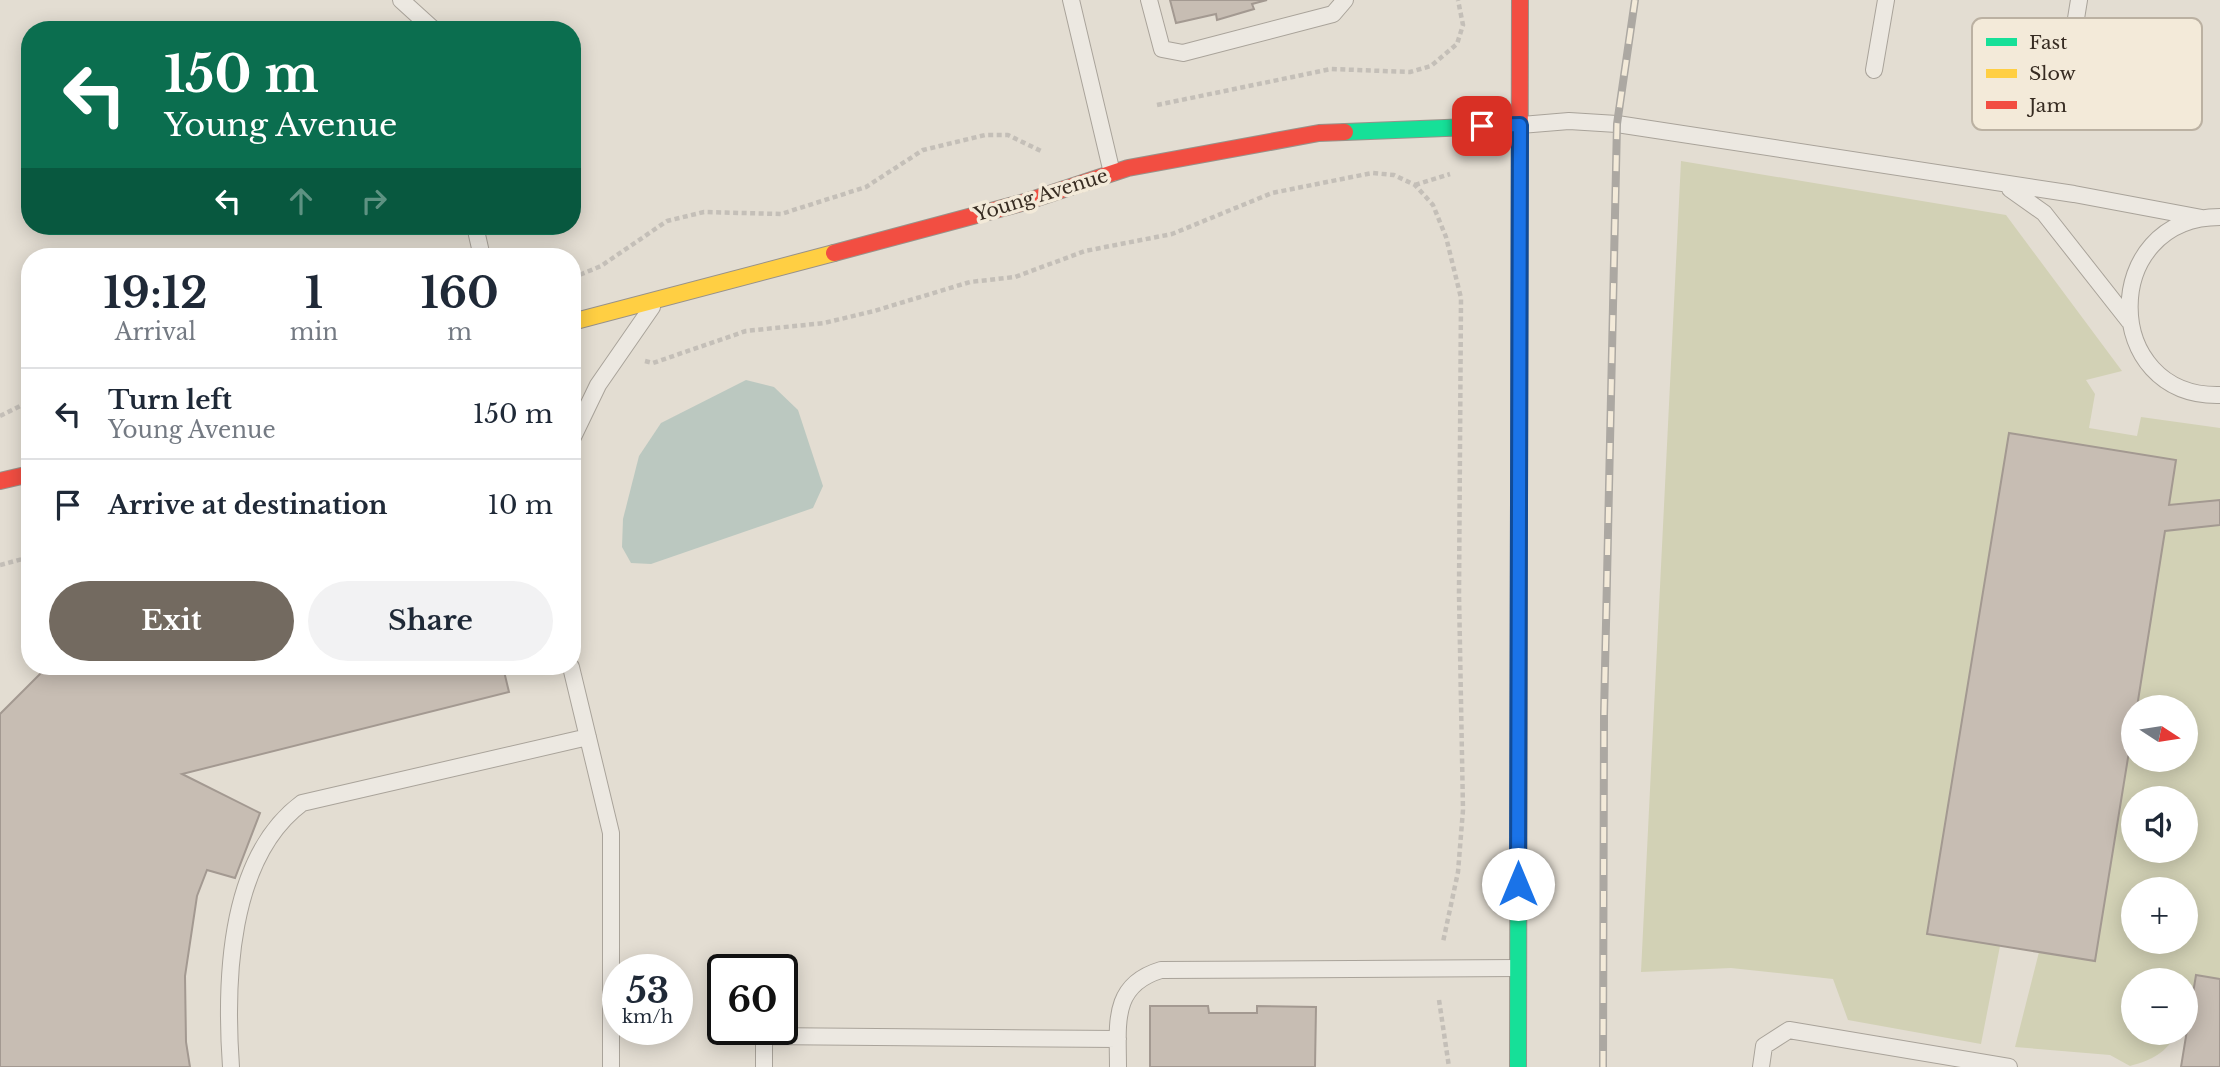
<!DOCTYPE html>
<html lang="en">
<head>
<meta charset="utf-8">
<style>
  body { margin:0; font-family:"Libre Baskerville",serif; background:#f2f2f3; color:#1f2937; height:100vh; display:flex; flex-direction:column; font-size:26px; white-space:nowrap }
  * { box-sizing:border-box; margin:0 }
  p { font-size:23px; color:#747a83 }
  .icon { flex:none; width:38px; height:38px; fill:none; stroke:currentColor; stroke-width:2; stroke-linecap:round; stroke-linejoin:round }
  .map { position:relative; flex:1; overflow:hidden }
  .sheet { position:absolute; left:21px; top:248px; width:560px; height:427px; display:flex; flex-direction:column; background:#fff; border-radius:28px; box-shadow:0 4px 18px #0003 }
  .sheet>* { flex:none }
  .hud { position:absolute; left:21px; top:21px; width:560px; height:214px; border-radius:28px; box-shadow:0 4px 18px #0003; background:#0b6e4f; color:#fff; overflow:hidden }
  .needle { width:46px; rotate:102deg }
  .buttons { position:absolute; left:2121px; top:695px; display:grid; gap:14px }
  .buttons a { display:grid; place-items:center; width:77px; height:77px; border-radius:50%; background:#fff; box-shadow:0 4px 18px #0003; font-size:35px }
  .speed { position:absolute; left:602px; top:954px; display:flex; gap:14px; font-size:35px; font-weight:700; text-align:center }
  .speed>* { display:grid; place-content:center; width:91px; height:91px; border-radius:50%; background:#fff; box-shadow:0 4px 18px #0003; line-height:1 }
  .speed small { font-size:18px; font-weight:400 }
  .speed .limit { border:4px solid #111; border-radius:10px; background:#fff; color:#111 }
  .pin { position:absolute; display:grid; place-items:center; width:60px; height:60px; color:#fff; margin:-30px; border-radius:14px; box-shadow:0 4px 10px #0006 }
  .me { position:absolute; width:77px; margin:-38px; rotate:0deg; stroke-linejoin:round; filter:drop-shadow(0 0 5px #0008) }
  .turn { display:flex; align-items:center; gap:24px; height:147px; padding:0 28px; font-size:32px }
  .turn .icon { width:91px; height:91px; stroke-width:2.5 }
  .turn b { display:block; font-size:49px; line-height:60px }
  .lanes { display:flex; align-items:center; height:66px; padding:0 28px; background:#0003; justify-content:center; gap:35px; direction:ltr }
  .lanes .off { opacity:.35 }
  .eta { display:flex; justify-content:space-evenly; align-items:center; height:119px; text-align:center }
  .eta b { font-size:42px; font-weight:700; line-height:49px }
  .button { display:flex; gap:14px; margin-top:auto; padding:14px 28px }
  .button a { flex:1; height:80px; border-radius:42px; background:#736a60; color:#fff; font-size:28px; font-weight:700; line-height:80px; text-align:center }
  .button a+a { background:#f2f2f3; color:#1f2937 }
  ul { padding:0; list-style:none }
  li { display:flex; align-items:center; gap:21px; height:91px; padding:0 28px; border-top:2px solid #e0e1e3 }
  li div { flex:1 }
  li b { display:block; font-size:26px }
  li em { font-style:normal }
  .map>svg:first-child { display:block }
</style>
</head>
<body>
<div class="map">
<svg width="2220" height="1067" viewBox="0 0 2220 1067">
  <rect width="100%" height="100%" fill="#e3ddd2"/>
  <path fill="#d2d1b5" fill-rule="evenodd" d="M1681,161l325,54 116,156 -36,9 9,14 -6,34 48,8 4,-19 79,11v72l-51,5 -169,441 -19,98 -133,-24 -15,-41 -102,-11 -90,4z
    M2220,525v454l-24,-4 -5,33 -5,9v-37h-53v52l44,1c-11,20 -25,27 -47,33l-20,-11 -95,-8 24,-95 56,9 38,-234v33h53v-53h-49l28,-176zM2133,798h53v52h-53zM2133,889h53v53h-53z"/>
  <path fill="#bbc8c0" d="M746,380l28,7 24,23 25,76 -10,22 -162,56 -20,-1 -9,-16 1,-28 16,-63 22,-33z"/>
  <path fill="#c7bdb3" stroke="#a39991" stroke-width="2" d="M1170,0h97l-15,4 2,5 -37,11 -1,-6 -40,9z
    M2009,433l167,27 -7,45 51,-5v25l-55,6 -28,176h-4v20l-38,234 -168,-27z
    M47,667h456l6,25 -327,82 78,39 -25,65 -28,-8 -10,26 -12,80 1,66 4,25h-190v-353z
    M2196,975l24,4v88h-39z
    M1150,1006h58l1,7h48v-7l59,1 -1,60h-165z"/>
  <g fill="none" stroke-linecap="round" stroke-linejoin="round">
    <g stroke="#a9a39a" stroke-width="18">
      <path id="lane" d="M401,0l33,30
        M1071,0l41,173
        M1149,0l13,49 21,4 150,-39 12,-14
        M1874,70l12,-70
        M2062,105l17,-105
        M1520,125l49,-4 48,3 457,70 128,24
        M2010,189l34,24 85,108
        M2220,217c-121,0 -120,181 0,178
        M475,226l7,31
        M572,439l26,-54 54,-78
        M571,667l40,166v234
        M231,1067c-6,-84 -3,-209 71,-264l286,-66
        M764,1067v-31l354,3
        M1118,1067c0,-43 -7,-82 43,-97l357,-2
        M1761,1067l3,-21 25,-16 220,37"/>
    </g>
    <g stroke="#98928a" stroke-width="18">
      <path id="fast" d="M1345,132l175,-7
        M1518,1067l1,-565"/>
    </g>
    <g stroke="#98928a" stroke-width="18">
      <path id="slow" d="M572,322l262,-69"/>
    </g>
    <g stroke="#98928a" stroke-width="18">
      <path id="jam" d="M834,253l191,-51 103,-34 191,-35 26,-1
        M0,481l30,-7
        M1519,502l1,-502"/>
    </g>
    <path stroke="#c4bfb8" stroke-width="4.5" stroke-dasharray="5 3.5" stroke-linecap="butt" d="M1157,105l174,-36 79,3 21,-6 26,-22 6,-19 -5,-25
      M1415,185l35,-11
      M572,278l29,-12 66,-45 37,-9 77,2 85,-27 57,-37 62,-15h23l33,16
      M645,361l8,2 93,-32 78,-8 50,-12 96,-29 45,-5 70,-26 87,-17 100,-41 100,-20 22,2 21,10 18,20 13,32 15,61 -2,296 4,216 -5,62 -15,70
      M0,416l30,-15
      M0,565l30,-8
      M1439,1000l10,67"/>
    <use href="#lane" stroke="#ece8e1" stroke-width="16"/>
    <use href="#fast" stroke="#16e098" stroke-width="16"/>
    <use href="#slow" stroke="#ffcf43" stroke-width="16"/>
    <use href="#jam" stroke="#f24e42" stroke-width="16"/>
    <g stroke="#aca8a2" stroke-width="8">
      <path id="rail" d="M1603,1067l1,-352 13,-591 18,-124"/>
    </g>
    <use href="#rail" stroke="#f3ead9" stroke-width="5" stroke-dasharray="16" stroke-linecap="butt"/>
  </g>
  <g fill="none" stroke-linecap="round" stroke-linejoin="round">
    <g stroke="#114b97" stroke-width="18">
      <path id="route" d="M1482,126l38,-1 -2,759"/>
    </g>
    <use href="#route" stroke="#1a73e8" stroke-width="12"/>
  </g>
  <g text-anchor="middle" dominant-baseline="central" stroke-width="7" stroke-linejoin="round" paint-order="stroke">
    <g font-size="19" fill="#372c22" stroke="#f3ead9">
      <text transform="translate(1041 195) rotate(-17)">Young Avenue</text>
    </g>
  </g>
  <rect x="1972" y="18" width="230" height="112" rx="10" fill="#f3ead9" stroke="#bbb1a2" stroke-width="2"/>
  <rect x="1986" y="38" width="31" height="8" fill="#16e098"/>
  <rect x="1986" y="69" width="31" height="9" fill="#ffcf43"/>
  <rect x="1986" y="101" width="31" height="8" fill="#f24e42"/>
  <g font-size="19" fill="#372c22">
    <text x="2029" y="49">Fast</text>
    <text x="2029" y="80">Slow</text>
    <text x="2029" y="112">Jam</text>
  </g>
</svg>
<div class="buttons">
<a><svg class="needle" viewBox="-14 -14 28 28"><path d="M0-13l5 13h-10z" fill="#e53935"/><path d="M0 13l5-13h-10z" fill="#747a83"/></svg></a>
<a><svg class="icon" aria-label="sound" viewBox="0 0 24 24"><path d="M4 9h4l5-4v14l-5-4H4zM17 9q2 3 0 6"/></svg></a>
<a>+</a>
<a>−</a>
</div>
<div class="speed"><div>53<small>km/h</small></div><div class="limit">60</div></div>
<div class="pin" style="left:1482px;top:126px;background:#d93025"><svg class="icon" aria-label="arrive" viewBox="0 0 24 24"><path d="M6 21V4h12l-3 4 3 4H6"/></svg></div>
<svg class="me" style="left:1518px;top:884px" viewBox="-20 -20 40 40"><circle r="19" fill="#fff"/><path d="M0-13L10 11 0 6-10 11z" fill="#1a73e8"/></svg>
<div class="hud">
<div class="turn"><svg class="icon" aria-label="left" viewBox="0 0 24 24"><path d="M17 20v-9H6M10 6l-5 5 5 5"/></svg><div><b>150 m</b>Young Avenue</div></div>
<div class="lanes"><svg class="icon" aria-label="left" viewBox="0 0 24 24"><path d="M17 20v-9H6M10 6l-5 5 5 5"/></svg><svg class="icon off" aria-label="ahead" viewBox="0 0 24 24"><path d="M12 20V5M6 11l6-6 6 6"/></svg><svg class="icon off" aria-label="right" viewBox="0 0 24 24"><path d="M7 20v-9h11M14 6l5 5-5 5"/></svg></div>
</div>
<section class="sheet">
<div class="eta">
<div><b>19:12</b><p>Arrival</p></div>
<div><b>1</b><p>min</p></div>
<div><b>160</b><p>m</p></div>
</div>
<ul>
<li><svg class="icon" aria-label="left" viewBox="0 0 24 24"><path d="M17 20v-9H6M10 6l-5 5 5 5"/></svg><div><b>Turn left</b><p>Young Avenue</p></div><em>150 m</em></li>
<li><svg class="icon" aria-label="arrive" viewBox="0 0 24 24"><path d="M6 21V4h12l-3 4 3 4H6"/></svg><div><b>Arrive at destination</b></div><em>10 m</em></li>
</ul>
<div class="button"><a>Exit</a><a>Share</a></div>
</section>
</div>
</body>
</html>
